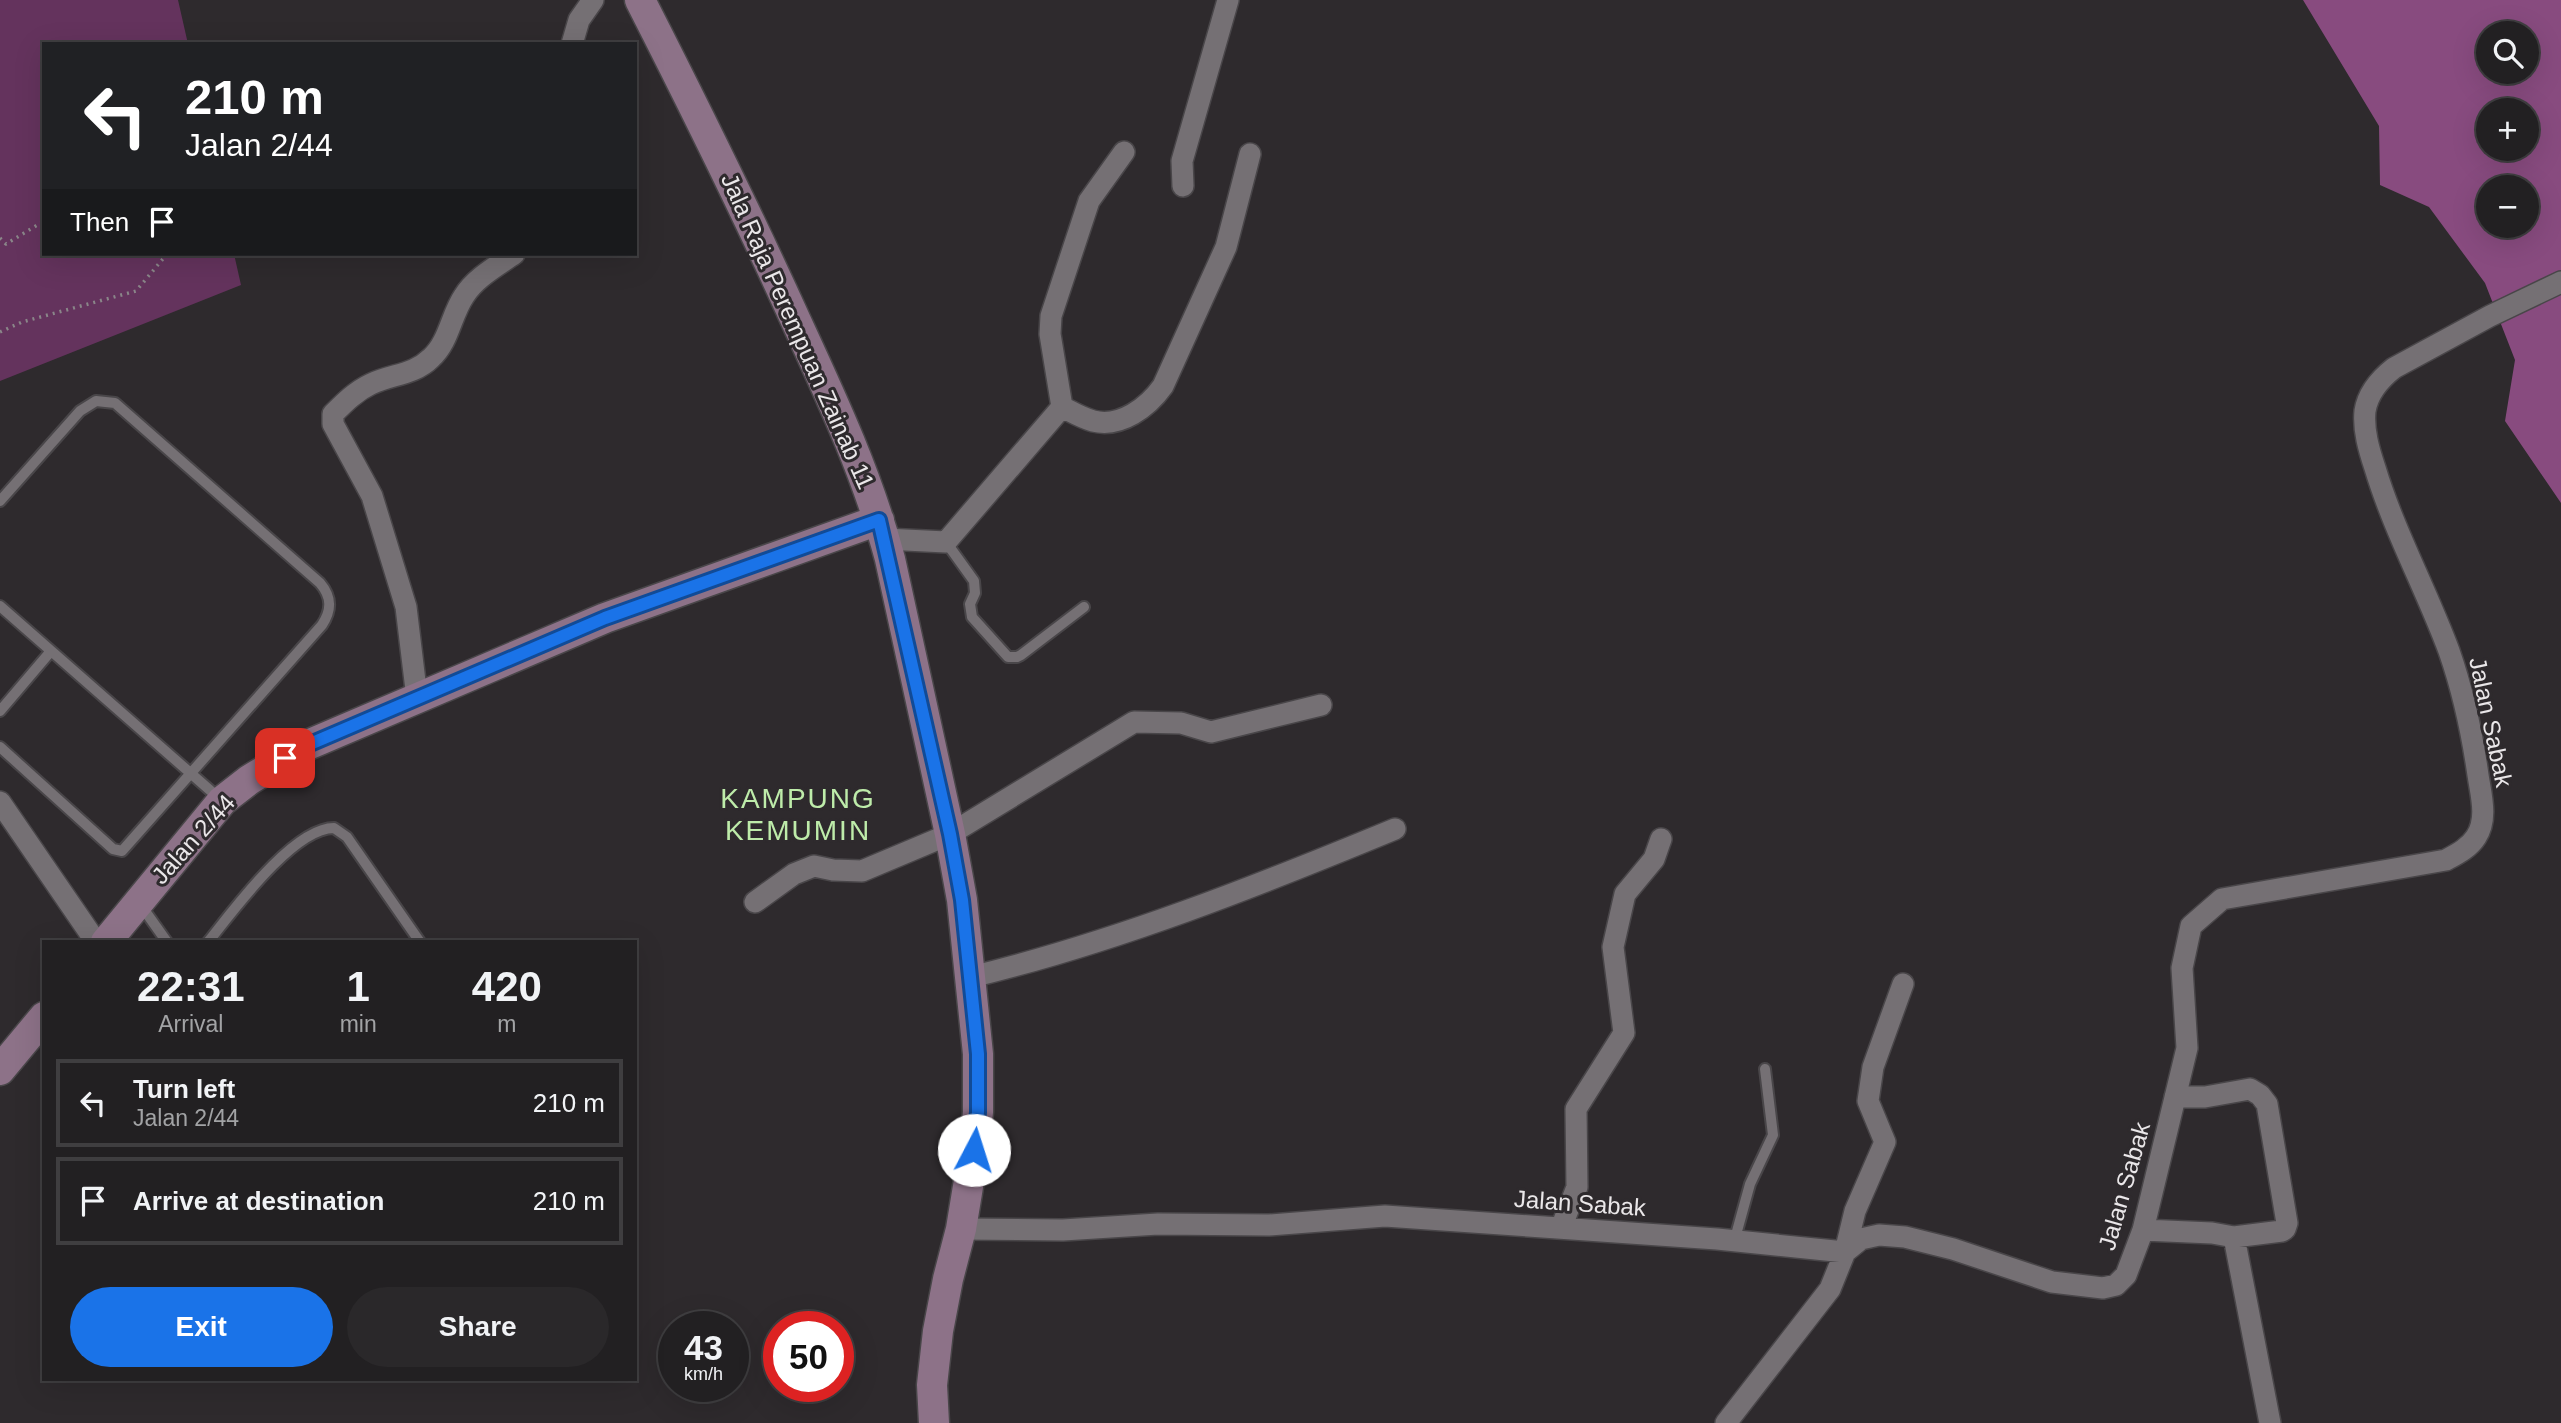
<!DOCTYPE html>
<html lang="en">
<head>
<meta charset="utf-8">
<style>
  body { margin:0; font-family:Arial,sans-serif; background:#2a282a; color:#f1f3f6; height:100vh; display:flex; flex-direction:column; font-size:26px; white-space:nowrap }
  * { box-sizing:border-box; margin:0 }
  p { font-size:23px; color:#a2a3a5 }
  .icon { flex:none; width:38px; height:38px; fill:none; stroke:currentColor; stroke-width:2; stroke-linecap:round; stroke-linejoin:round }
  .map { position:relative; flex:1; overflow:hidden }
  .side { position:absolute; left:42px; top:940px; width:595px; height:441px; display:flex; flex-direction:column; background:#222022; border-radius:0px; box-shadow:0 7px 28px #0002,0 0 0 2px #3f3e40 }
  .side>* { flex:none }
  .hud { position:absolute; left:42px; top:42px; width:595px; height:214px; border-radius:0px; box-shadow:0 7px 28px #0002,0 0 0 2px #3f3e40; background:#202124; color:#fff; overflow:hidden }
  .controls { position:absolute; left:2476px; top:21px; display:grid; gap:14px }
  .controls a { display:grid; place-items:center; width:63px; height:63px; border-radius:50%; background:#222022; box-shadow:0 7px 28px #0002,0 0 0 2px #3f3e40; font-size:35px }
  .speed { position:absolute; left:658px; top:1311px; display:flex; gap:14px; font-size:35px; font-weight:700; text-align:center }
  .speed>* { display:grid; place-content:center; width:91px; height:91px; border-radius:50%; background:#222022; box-shadow:0 7px 28px #0002,0 0 0 2px #3f3e40; line-height:1 }
  .speed small { font-size:18px; font-weight:400 }
  .speed .limit { border:10px solid #d22; background:#fff; color:#111 }
  .pin { position:absolute; display:grid; place-items:center; width:60px; height:60px; color:#fff; margin:-30px; border-radius:14px; box-shadow:0 4px 10px #0006 }
  .me { position:absolute; width:77px; margin:-38px; rotate:5deg; stroke-linejoin:round; filter:drop-shadow(0 0 5px #0008) }
  .turn { display:flex; align-items:center; gap:24px; height:147px; padding:0 28px; font-size:32px }
  .turn .icon { width:91px; height:91px; stroke-width:2.5 }
  .turn b { display:block; font-size:49px; line-height:60px }
  .then { display:flex; align-items:center; height:66px; padding:0 28px; background:#0003; gap:14px; font-size:26px }
  .eta { display:flex; justify-content:space-evenly; align-items:center; height:119px; text-align:center }
  .eta b { font-size:42px; font-weight:800; line-height:49px }
  .action { display:flex; gap:14px; margin-top:auto; padding:14px 28px }
  .action a { flex:1; height:80px; border-radius:42px; background:#1a73e8; color:#fff; font-size:28px; font-weight:800; line-height:80px; text-align:center }
  .action a+a { background:#2a282a; color:#f1f3f6 }
  ul { padding:0; list-style:none }
  li { display:flex; align-items:center; gap:21px; height:88px; margin:0 14px 10px; padding:0 14px; border:4px solid #3f3e40; border-radius:0px }
  li div { flex:1 }
  li b { display:block; font-size:26px }
  li em { font-style:normal }
  .map>svg:first-child { display:block }
</style>
</head>
<body>
<div class="map">
<svg width="2561" height="1423" viewBox="0 0 2561 1423">
  <rect width="100%" height="100%" fill="#2e2a2d"/>
  <path fill="#64335d" d="M0,0h178l10,44h-144v210h190l7,31 -241,96z"/>
  <path fill="#884b7f" fill-rule="evenodd" d="M2303,0h258v503l-56,-82 10,-61 -30,-77 -56,-76 -49,-22 -1,-59zM2488,33h39v39h-39zM2488,110h39v39h-39zM2488,187h39v39h-39z"/>
  <g fill="none" stroke-linecap="round" stroke-linejoin="round">
    <g stroke="#494649" stroke-width="14">
      <path id="lane" d="M0,501l80,-90 16,-10 19,2 205,180c12,14 12,27 2,42l-200,226 -9,-2 -113,-102
        M946,542l28,39 1,12 -5,11 2,13 36,40h9l4,-2 63,-48
        M0,606l220,193
        M0,711l51,-60
        M140,904l27,38
        M208,942c25,-31 85,-114 126,-114l13,9 73,105
        M1734,1242l16,-58 23,-49 -8,-66"/>
    </g>
    <g stroke="#494649" stroke-width="24">
      <path id="street" d="M572,44l7,-24 14,-20
        M1183,186l-1,-25 46,-161
        M1062,407c10,5 20,11 31,14 28,7 55,-14 70,-35l63,-139 24,-93
        M885,539l61,3 116,-135 -12,-73 1,-18 38,-115 35,-49
        M417,698l-11,-91 -34,-111 -39,-72v-10c12,-12 23,-23 38,-30 21,-10 43,-9 60,-26 18,-16 20,-43 33,-62 11,-18 33,-30 50,-42
        M0,802l96,140
        M755,902l39,-28 20,-8 19,4 29,1 88,-37 184,-112 47,1 30,9 110,-27
        M971,977c145,-35 286,-91 424,-148
        M2175,1097h30l45,-8 10,6 7,9 20,119 -2,6 -3,2 -48,6
        M1561,1228l16,-41 -1,-78 48,-76 -11,-86 12,-53 29,-35 7,-20
        M961,1229l102,1 95,-6 111,1 116,-9 332,23 128,13 16,-13 18,-4 26,2 48,12 99,33 51,6 13,-3 10,-10 17,-45 44,-182 -5,-80 9,-42 31,-27 224,-39c11,-6 23,-12 30,-23 12,-18 5,-42 2,-62 -6,-42 -15,-84 -29,-124 -23,-62 -55,-120 -74,-183 -6,-18 -12,-38 -10,-57 3,-19 15,-32 29,-43l96,-52 71,-34
        M2143,1230l69,3 22,4 36,186
        M1726,1423l104,-134 15,-37 10,-41 30,-69 -17,-41 5,-34 30,-83"/>
    </g>
    <g stroke="#494649" stroke-width="33">
      <path id="secondary" d="M640,0c54,106 107,213 156,321 36,78 72,155 94,238l60,275 12,66 16,154v58l-4,38 -13,79 -13,50 -10,52 -6,54 2,38
        M106,942l116,-141 27,-21 54,-33 302,-129 274,-98
        M0,1070l44,-53"/>
    </g>
    <path stroke="#8a8689" stroke-width="3.5" stroke-dasharray="2 5" stroke-linecap="butt" d="M0,238l6,6 38,-23
      M0,332l22,-10 114,-31 31,-37"/>
    <use href="#lane" stroke="#757074" stroke-width="10"/>
    <use href="#street" stroke="#757074" stroke-width="21"/>
    <use href="#secondary" stroke="#8d7288" stroke-width="30"/>
  </g>
  <g fill="none" stroke-linecap="round" stroke-linejoin="round">
    <g stroke="#114b97" stroke-width="18">
      <path id="route" d="M285,758l18,-11 302,-129 274,-98 71,314 12,66 16,154v58l-4,38"/>
    </g>
    <use href="#route" stroke="#1a73e8" stroke-width="12"/>
  </g>
  <g text-anchor="middle" dominant-baseline="central" stroke-width="6" stroke-linejoin="round" paint-order="stroke">
    <g font-size="24" fill="#eae7e9" stroke="#2e2a2d">
      <text transform="translate(798 331) rotate(66)">Jala Raja Perempuan Zainab 11</text>
      <text transform="translate(2491 722) rotate(78)">Jalan Sabak</text>
      <text transform="translate(193 839) rotate(-48)">Jalan 2/44</text>
      <text transform="translate(2124 1186) rotate(-74)">Jalan Sabak</text>
      <text transform="translate(1580 1203) rotate(4)">Jalan Sabak</text>
    </g>
    <g font-size="28" letter-spacing="2" fill="#beecaa" stroke="#2e2a2d">
      <text x="798" y="798">KAMPUNG<tspan x="798" dy="32">KEMUMIN</tspan></text>
    </g>
  </g>
</svg>
<div class="controls">
<a><svg class="icon" aria-label="search" viewBox="0 0 24 24"><circle cx="10" cy="10" r="6"/><path d="M15 15l6 6"/></svg></a>
<a>+</a>
<a>−</a>
</div>
<div class="speed"><div>43<small>km/h</small></div><div class="limit">50</div></div>
<div class="pin" style="left:285px;top:758px;background:#d93025"><svg class="icon" aria-label="arrive" viewBox="0 0 24 24"><path d="M6 21V4h12l-3 4 3 4H6"/></svg></div>
<svg class="me" style="left:974px;top:1150px" viewBox="-20 -20 40 40"><circle r="19" fill="#fff"/><path d="M0-13L10 11 0 6-10 11z" fill="#1a73e8"/></svg>
<div class="hud">
<div class="turn"><svg class="icon" aria-label="left" viewBox="0 0 24 24"><path d="M17 20v-9H6M10 6l-5 5 5 5"/></svg><div><b>210 m</b>Jalan 2/44</div></div>
<div class="then">Then<svg class="icon" aria-label="arrive" viewBox="0 0 24 24"><path d="M6 21V4h12l-3 4 3 4H6"/></svg></div>
</div>
<section class="side">
<div class="eta">
<div><b>22:31</b><p>Arrival</p></div>
<div><b>1</b><p>min</p></div>
<div><b>420</b><p>m</p></div>
</div>
<ul>
<li><svg class="icon" aria-label="left" viewBox="0 0 24 24"><path d="M17 20v-9H6M10 6l-5 5 5 5"/></svg><div><b>Turn left</b><p>Jalan 2/44</p></div><em>210 m</em></li>
<li><svg class="icon" aria-label="arrive" viewBox="0 0 24 24"><path d="M6 21V4h12l-3 4 3 4H6"/></svg><div><b>Arrive at destination</b></div><em>210 m</em></li>
</ul>
<div class="action"><a>Exit</a><a>Share</a></div>
</section>
</div>
</body>
</html>
